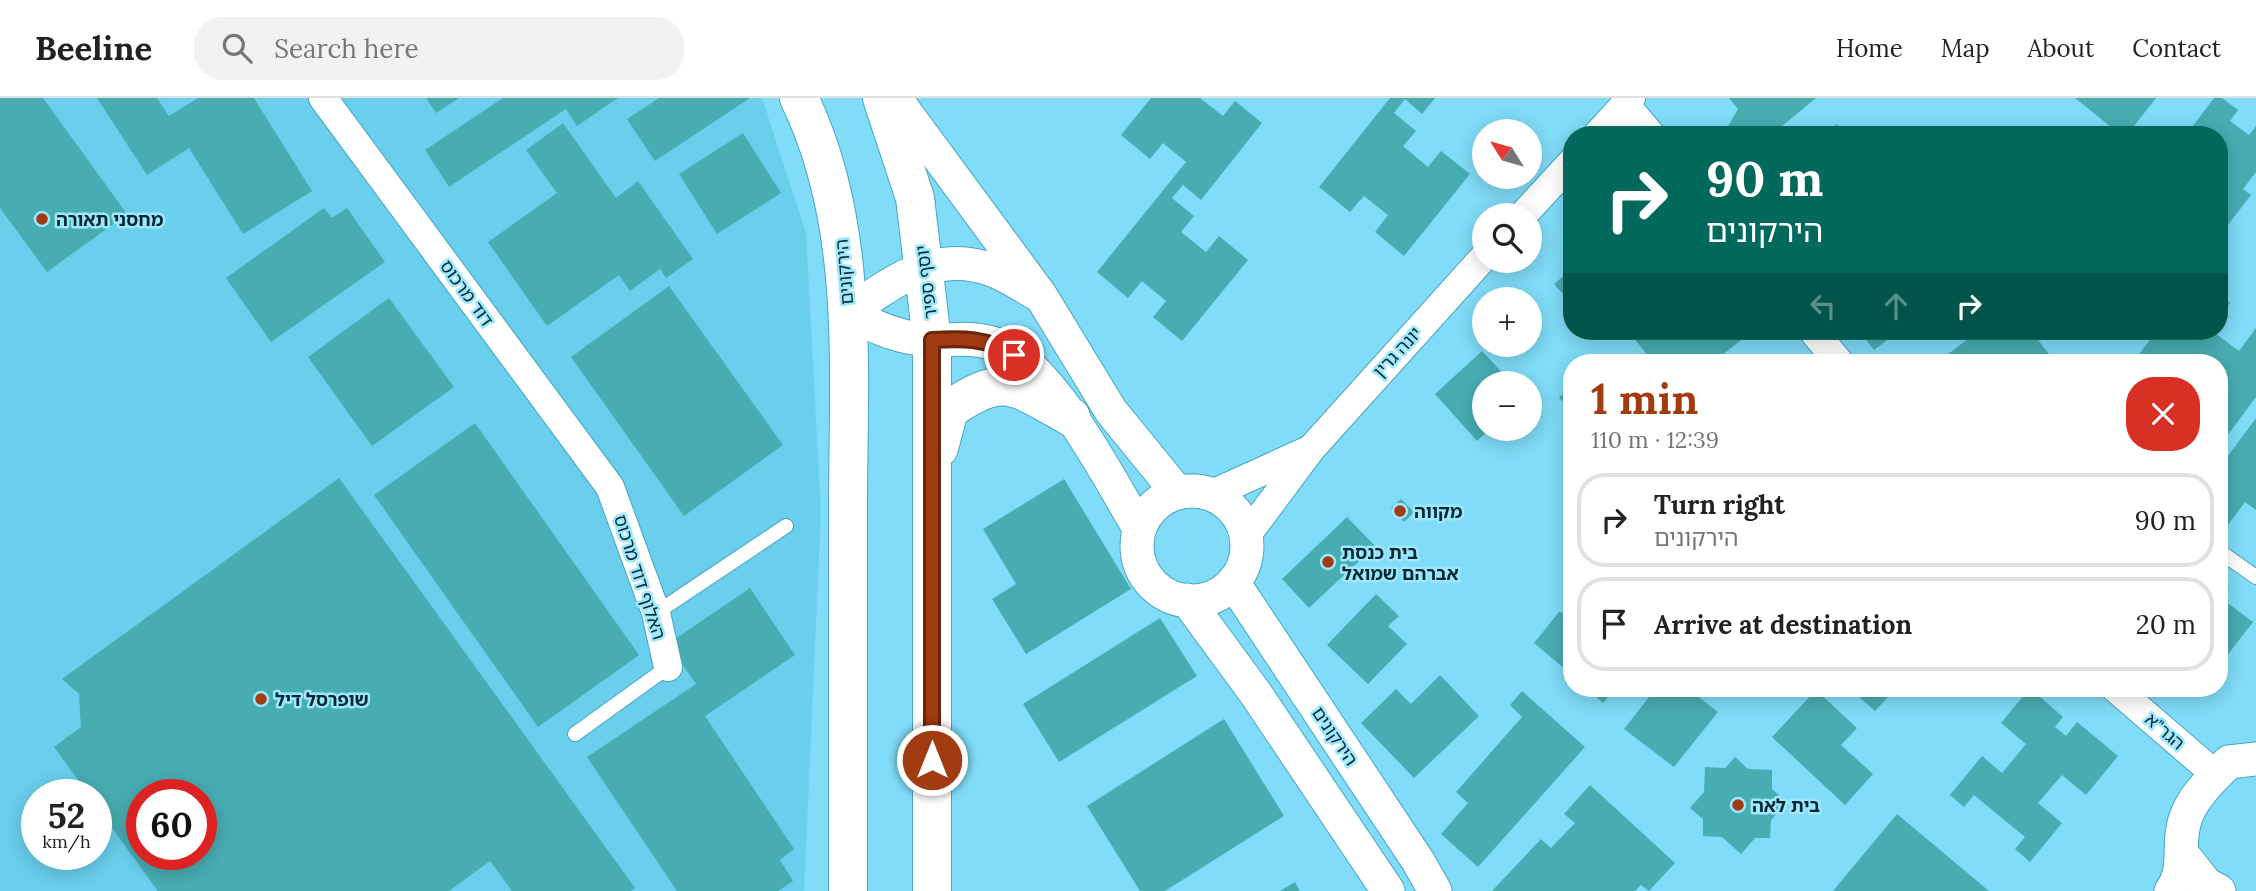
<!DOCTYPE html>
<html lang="en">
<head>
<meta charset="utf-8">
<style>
  body { margin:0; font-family:Lora,"Noto Sans Hebrew",serif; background:#f2f2f2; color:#222; height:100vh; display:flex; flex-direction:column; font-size:26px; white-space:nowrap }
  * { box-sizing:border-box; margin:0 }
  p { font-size:23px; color:#767676 }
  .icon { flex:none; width:38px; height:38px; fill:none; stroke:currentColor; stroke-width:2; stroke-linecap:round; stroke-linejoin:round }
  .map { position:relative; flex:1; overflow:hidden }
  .side { position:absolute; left:1563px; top:256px; width:665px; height:343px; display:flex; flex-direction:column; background:#fff; border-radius:28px; box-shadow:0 4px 18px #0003 }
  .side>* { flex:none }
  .hud { position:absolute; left:1563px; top:28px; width:665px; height:214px; border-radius:28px; box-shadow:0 4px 18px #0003; background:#00695c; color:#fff; overflow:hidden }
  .needle { width:46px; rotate:307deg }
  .controls { position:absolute; left:1472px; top:21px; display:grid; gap:14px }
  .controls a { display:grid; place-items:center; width:70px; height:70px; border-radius:50%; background:#fff; box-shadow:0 4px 18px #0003; font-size:35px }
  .speed { position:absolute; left:21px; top:681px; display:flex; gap:14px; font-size:35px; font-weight:700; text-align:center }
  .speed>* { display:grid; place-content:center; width:91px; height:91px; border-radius:50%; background:#fff; box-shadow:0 4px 18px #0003; line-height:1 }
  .speed small { font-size:18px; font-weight:400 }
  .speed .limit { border:10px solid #d22; background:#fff; color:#111 }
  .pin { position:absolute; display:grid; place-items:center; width:60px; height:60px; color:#fff; margin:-30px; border:4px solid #fff; border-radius:50%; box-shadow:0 2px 7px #0007 }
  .me { position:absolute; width:77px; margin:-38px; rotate:0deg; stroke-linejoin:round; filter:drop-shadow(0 0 5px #0008) }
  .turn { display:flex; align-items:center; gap:24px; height:147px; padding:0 28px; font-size:32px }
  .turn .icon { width:91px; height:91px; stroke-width:2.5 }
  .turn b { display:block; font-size:49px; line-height:60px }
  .lanes { display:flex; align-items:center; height:66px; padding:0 28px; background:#0003; justify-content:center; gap:35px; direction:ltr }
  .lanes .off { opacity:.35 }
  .round { display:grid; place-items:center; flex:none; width:74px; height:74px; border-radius:28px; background:#f2f2f2 }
  .summary { display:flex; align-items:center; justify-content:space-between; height:119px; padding:0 28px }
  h1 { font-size:42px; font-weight:700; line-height:52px; color:#a03b12 }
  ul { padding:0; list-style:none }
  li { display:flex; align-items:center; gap:21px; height:94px; margin:0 14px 10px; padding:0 14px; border:4px solid #e0e0e0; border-radius:28px }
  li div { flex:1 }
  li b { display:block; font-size:26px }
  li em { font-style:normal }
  header { display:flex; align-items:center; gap:42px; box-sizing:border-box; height:98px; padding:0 35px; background:#fff; border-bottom:2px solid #e0e0e0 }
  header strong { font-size:33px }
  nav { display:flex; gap:38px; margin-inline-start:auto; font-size:24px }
  .search { width:490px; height:63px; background:#f2f2f2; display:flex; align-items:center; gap:18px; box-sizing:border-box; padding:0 24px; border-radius:28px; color:#767676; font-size:26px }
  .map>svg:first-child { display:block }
</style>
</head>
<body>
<header>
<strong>Beeline</strong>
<div class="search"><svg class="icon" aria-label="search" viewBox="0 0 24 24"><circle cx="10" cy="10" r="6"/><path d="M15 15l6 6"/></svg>Search here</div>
<nav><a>Home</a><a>Map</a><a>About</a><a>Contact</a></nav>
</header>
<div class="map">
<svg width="2256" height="793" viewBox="0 0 2256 793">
  <rect width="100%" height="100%" fill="#80dcf8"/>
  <path fill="#69cfed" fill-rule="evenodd" d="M0,0h762l44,135 15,279 -17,379h-804zM37,696h59v60h-59zM142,696h59v60h-59z"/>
  <path fill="#48adb2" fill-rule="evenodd" d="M0,0h43l84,116 -80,58 -47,-64z
    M97,0h60l12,18 29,-18h56l58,93 -69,43 -54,-86 -42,27z
    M426,0h33l-23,15z
    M503,0h115l-41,28 -11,-17 -117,78 -24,-37z
    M659,0h91l-95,63 -28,-42z
    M1151,0h49l23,18 12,-15 27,22 -61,77 -18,-15 -11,13 22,18 -13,16 25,20 13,-16 29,24 -66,81 -29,-24 13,-16 -24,-20 -14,17 -31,-26 89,-110 -23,-19 -13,16 -29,-24z
    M1390,0h45l-13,16 -17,-15 -11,14 22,18 -13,15 25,21 13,-16 29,23 -66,82 -29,-24 13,-17 -24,-19 -14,16 -31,-25z
    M1729,0h87l-45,37h-48l15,-26z
    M2075,0h81l-29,37h-6z
    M2214,0h8l16,12 -8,11 19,14 7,-9v46l-13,17 8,6 -30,39 -2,-99h-33z
    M563,25l53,75 22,-17 55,78 -27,19 -6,-9 -30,22 -11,-16 -72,51 -59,-84 69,-49 -31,-43z
    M1837,26l8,11h-22z
    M743,35l38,60 -64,41 -38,-60z
    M324,110l8,10 15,-10 38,54 -114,80 -45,-64z
    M1572,171v35l-18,-20z
    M669,188l114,159 -99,71 -113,-159z
    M2219,196l11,9 -11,15z
    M389,200l65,89 -82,59 -64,-89z
    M2256,230v69l-29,39 -8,-5v-69h-86l24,-31h55l27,20z
    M1628,233h118l3,3 -36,28h-13l-4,-4 -5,4h-38z
    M1859,233h40l-25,19z
    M1978,233h53l21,27 -5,4h-109z
    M1482,253l30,32h-28v46h6l-13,12 -42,-47z
    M1572,286v26l-13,-12z
    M2256,320v92l-11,-8 -20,27 -6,-5v-56z
    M475,325l164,232 -101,72 -164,-232z
    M339,380l296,410 -4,3h-119l-22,-30 -41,30h-291l-62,-85v-12h-8l-34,-47 27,-20 -2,-33 -17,-15zM142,696h59v60h-59z
    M1064,381l67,110 -105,65 -34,-55 24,-15 -33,-55z
    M1401,401l13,13 -10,10 -13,-14z
    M1347,419l28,29 -66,62 -27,-29z
    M2219,481l10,8 -8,11 32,24 -34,44z
    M750,490l45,67 -90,61 89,133 -14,11 13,21 -15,10h-101l-90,-134 109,-73 -28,-40z
    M1376,496l23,22 -11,10 19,18 -39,40 -41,-39z
    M1559,514l13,3v60l-38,-32z
    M1160,520l37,58 -138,86 -36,-58z
    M1440,577l39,41 -65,62 -53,-55 35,-34 15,15z
    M1586,590h30l-13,15z
    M1656,590h31l31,24 -44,55 -50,-38z
    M1849,590h47l-21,23z
    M2030,590l33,29 -8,10 11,9 11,-14 41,34 -32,39 -24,-20 -24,28 24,20 -32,39 -15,-13 10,-12 -51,-42 -10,12 -14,-12 32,-39 20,17 24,-29 -25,-21z
    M1816,592l41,38 -16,17 32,29 -28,31 -73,-68z
    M1522,593l63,56 -107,120 -37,-33 27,-31 -12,-11 66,-75 -12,-12z
    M1224,621l60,97 -119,75h-25l-53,-85z
    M1735,659l13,12 24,1v19l15,13 -16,18 -1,18h-15l-14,16 -19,-17 -19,-1v-17l-13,-11 14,-16 1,-25 20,1z
    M1590,687l85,78 -26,28 -8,-6 -6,6h-143l49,-52 10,9 24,-25 -11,-9z
    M1897,716l92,77h-156z
    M1295,784l5,9h-20z"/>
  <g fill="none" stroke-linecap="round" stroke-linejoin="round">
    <g stroke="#47a6c0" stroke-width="16">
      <path id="service" d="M2219,453l37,26
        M656,515l130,-87
        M575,636l93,-67"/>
    </g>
    <g stroke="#47a6c0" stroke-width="30">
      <path id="minor" d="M323,0l287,389 46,126 12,54
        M1625,6l26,31
        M1597,37l34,-37
        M1523,117l49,-53
        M1813,233l26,31
        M1212,396l97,-44
        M1247,437l64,-86 173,-192
        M2115,590l101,87"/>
    </g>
    <g stroke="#47a6c0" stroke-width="35">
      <path id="tertiary" d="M895,0l146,198 70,115 66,81
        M1041,198c-16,-8 -32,-20 -49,-26 -56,-21 -102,12 -144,44 28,13 54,26 86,26 20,0 38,-3 58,3 56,14 117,136 147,185
        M1137 448a55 55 0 1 1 110 0a55 55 0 1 1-110 0Z
        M1233,484l185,279 17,30
        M1187,502l69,94 132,197
        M2184,758l22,28 13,7
        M2171,793c17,-23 5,-49 15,-74 8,-22 27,-39 43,-55l27,-3"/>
    </g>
    <g stroke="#47a6c0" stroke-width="40">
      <path id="primary" d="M799,0c62,127 49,274 49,411 0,128 0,255 0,382
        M882,0l33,100 17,142v551
        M939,350l10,-38c56,-40 67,-23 122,7"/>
    </g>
    <use href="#service" stroke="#fff" stroke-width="14"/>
    <use href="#minor" stroke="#fff" stroke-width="28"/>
    <use href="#tertiary" stroke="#fff" stroke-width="33"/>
    <use href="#primary" stroke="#fff" stroke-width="38"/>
  </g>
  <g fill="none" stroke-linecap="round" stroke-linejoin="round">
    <g stroke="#68260c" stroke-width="18">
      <path id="route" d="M932,662v-420c31,-2 55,-2 82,15"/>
    </g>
    <use href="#route" stroke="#a03b12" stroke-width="12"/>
  </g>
  <g fill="#a03b12" stroke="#9fe7fd" stroke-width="2.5">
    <circle cx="42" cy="121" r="7"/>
    <circle cx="1400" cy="413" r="7"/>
    <circle cx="1328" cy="464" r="7"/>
    <circle cx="261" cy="601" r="7"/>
    <circle cx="1738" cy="707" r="7"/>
  </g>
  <g text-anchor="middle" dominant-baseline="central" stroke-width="5" stroke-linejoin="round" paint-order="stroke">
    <g font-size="18" font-weight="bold" fill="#002833" stroke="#9fe7fd" text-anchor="start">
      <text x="56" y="121">מחסני תאורה</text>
      <text x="1414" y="413">מקווה</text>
      <text x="1342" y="454">בית כנסת<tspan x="1342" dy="21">אברהם שמואל</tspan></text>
      <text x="275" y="601">שופרסל דיל</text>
      <text x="1752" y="707">בית לאה</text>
    </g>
    <g font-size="18" fill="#002833" stroke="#9fe7fd">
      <text transform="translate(844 174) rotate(-95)">הירקונים</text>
      <text transform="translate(926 184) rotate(-97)">יוסף ספיר</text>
      <text transform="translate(467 195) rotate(54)">דוד מרכוס</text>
      <text transform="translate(1397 254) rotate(-47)">יונה גרין</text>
      <text transform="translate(640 479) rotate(72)">האלוף דוד מרכוס</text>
      <text transform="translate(2165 633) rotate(41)">הגר"א</text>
      <text transform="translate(1335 638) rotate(56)">הירקונים</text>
    </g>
  </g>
</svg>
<div class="controls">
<a><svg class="needle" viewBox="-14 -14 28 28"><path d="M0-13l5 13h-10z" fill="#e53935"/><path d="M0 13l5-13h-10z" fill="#767676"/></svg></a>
<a><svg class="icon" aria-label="search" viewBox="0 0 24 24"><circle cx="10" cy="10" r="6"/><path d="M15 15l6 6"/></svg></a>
<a>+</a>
<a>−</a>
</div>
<div class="speed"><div>52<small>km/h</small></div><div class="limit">60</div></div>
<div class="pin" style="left:1014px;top:257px;background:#d93025"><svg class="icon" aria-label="arrive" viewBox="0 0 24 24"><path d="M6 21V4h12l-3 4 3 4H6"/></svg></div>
<svg class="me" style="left:932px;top:662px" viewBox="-20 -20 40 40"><circle r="17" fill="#a03b12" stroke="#fff" stroke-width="3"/><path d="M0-11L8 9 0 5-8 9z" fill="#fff"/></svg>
<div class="hud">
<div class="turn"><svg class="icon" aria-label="right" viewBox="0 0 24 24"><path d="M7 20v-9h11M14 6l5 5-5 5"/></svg><div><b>90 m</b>הירקונים</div></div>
<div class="lanes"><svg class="icon off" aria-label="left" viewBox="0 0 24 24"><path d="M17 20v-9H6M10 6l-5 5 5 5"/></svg><svg class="icon off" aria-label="ahead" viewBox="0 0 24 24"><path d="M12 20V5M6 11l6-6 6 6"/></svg><svg class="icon" aria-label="right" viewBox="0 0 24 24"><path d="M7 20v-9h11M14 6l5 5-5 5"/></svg></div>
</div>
<section class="side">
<div class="summary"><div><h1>1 min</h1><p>110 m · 12:39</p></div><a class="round" style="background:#d93025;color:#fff"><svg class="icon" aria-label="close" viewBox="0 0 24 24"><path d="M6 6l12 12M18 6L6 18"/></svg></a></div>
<ul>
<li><svg class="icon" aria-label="right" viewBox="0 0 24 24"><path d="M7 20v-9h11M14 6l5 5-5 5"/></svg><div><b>Turn right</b><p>הירקונים</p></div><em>90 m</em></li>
<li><svg class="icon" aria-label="arrive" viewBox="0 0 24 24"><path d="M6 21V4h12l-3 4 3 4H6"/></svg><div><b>Arrive at destination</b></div><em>20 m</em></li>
</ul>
</section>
</div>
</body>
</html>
